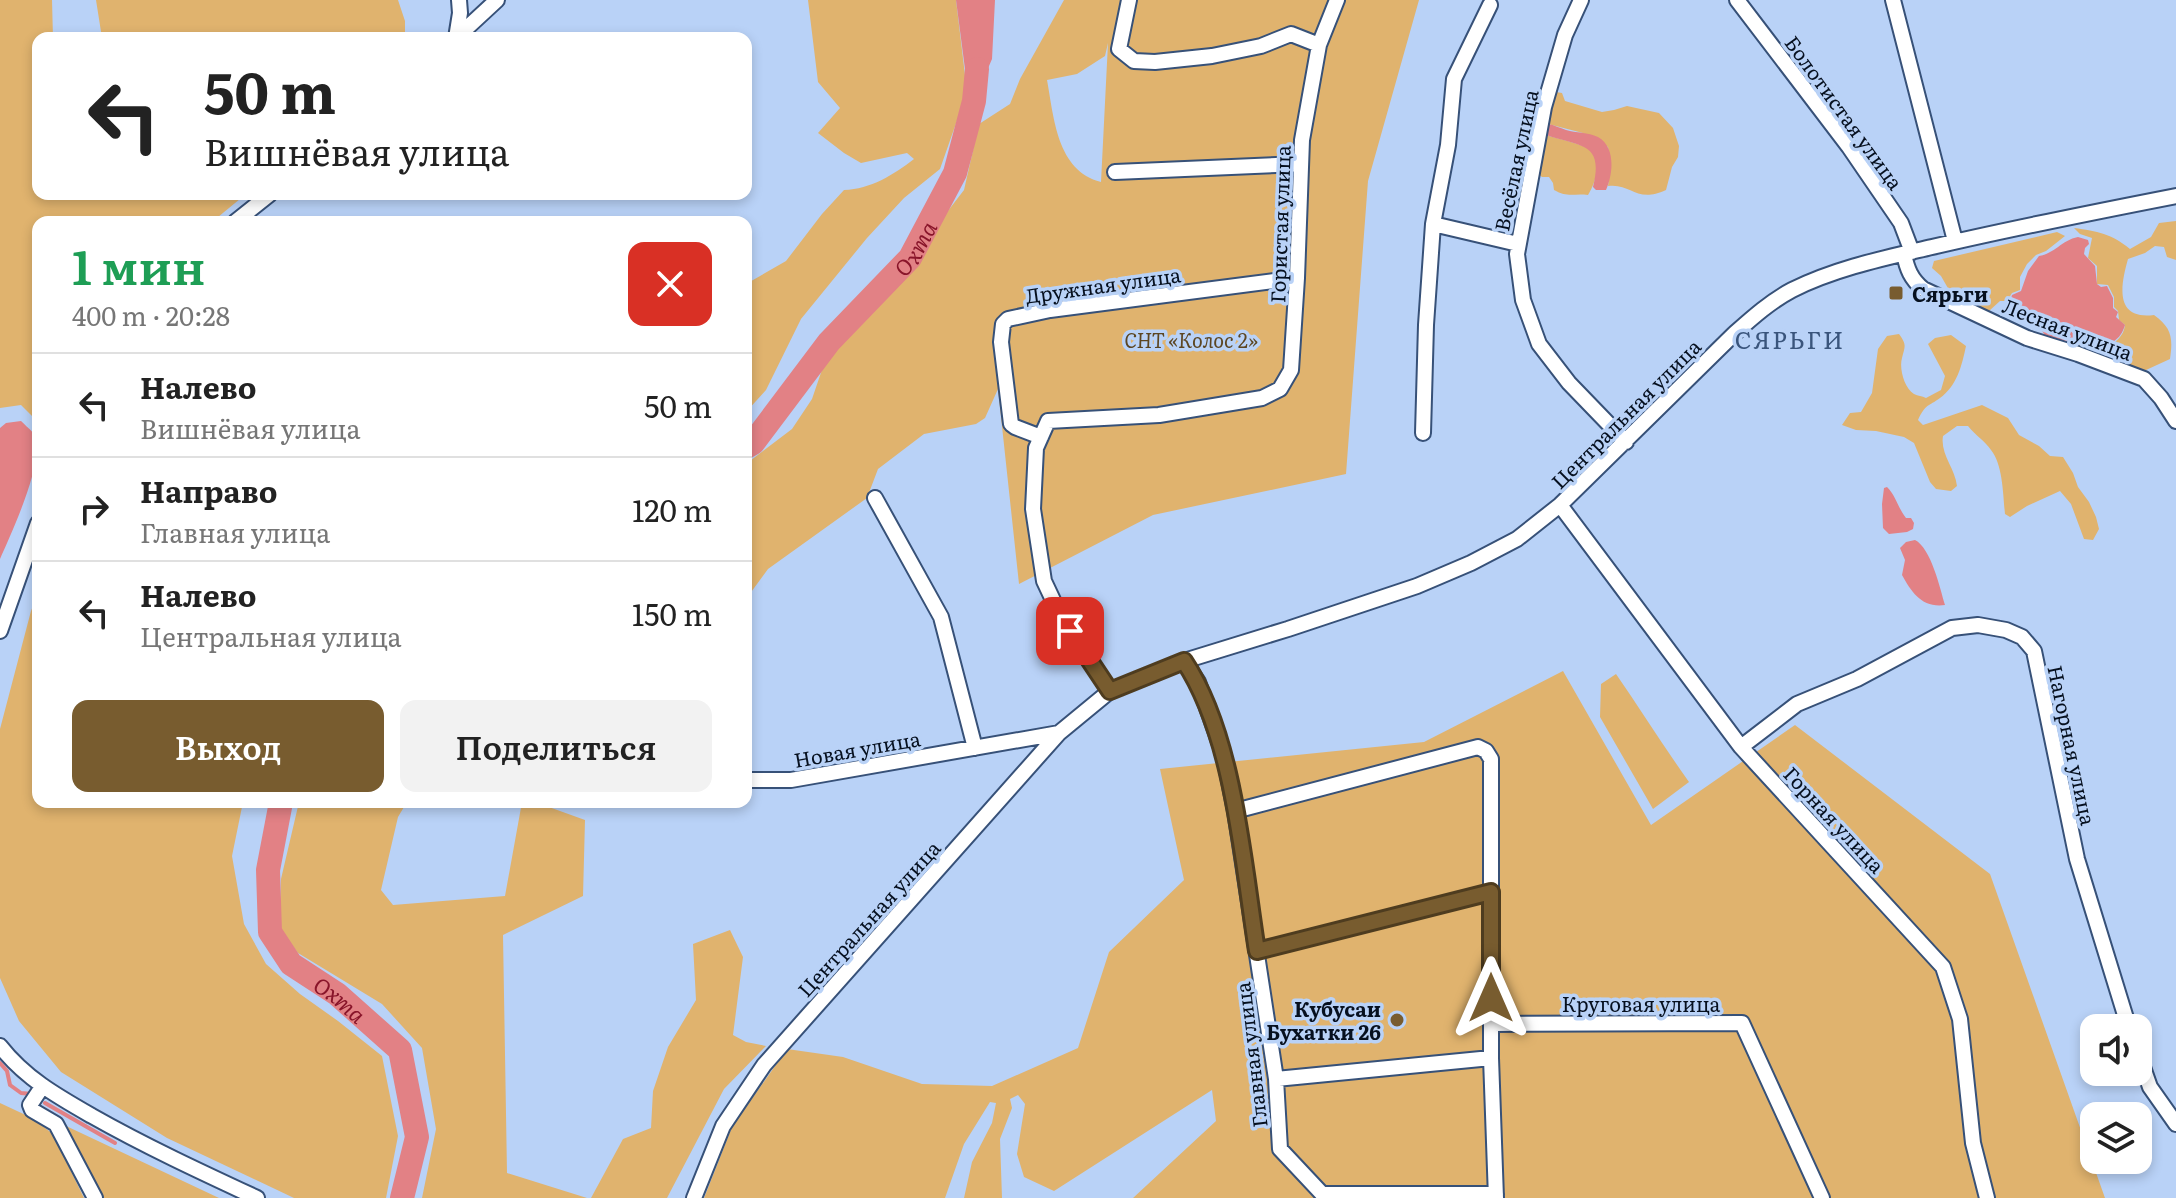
<!DOCTYPE html>
<html lang="ru">
<head>
<meta charset="utf-8">
<style>
  body { margin:0; font-family:Literata,serif; background:#f2f2f2; color:#222; height:100vh; display:flex; flex-direction:column; font-size:30px; white-space:nowrap }
  * { box-sizing:border-box; margin:0 }
  p { font-size:26px; color:#767676 }
  .icon { flex:none; width:44px; height:44px; fill:none; stroke:currentColor; stroke-width:2; stroke-linecap:round; stroke-linejoin:round }
  .map { position:relative; flex:1; overflow:hidden }
  .sheet { position:absolute; left:32px; top:216px; width:720px; height:592px; display:flex; flex-direction:column; background:#fff; border-radius:16px; box-shadow:0 4px 12px #0003 }
  .sheet>* { flex:none }
  .hud { position:absolute; left:32px; top:32px; width:720px; height:168px; border-radius:16px; box-shadow:0 4px 12px #0003; background:#fff; color:#222; overflow:hidden }
  .fabs { position:absolute; left:2080px; top:1014px; display:grid; gap:16px }
  .fabs a { display:grid; place-items:center; width:72px; height:72px; border-radius:16px; background:#fff; box-shadow:0 4px 12px #0003; font-size:40px }
  .pin { position:absolute; display:grid; place-items:center; width:68px; height:68px; color:#fff; margin:-34px; border-radius:16px; box-shadow:0 4px 12px #0006 }
  .me { position:absolute; width:88px; margin:-44px; rotate:0deg; stroke-linejoin:round; filter:drop-shadow(0 0 6px #0008) }
  .turn { display:flex; align-items:center; gap:28px; height:168px; padding:0 40px; font-size:36px }
  .turn .icon { width:104px; height:104px; stroke-width:2.5 }
  .turn b { display:block; font-size:56px; line-height:68px }
  .round { display:grid; place-items:center; flex:none; width:84px; height:84px; border-radius:16px; background:#f2f2f2 }
  .summary { display:flex; align-items:center; justify-content:space-between; height:136px; padding:0 40px }
  h1 { font-size:48px; font-weight:600; line-height:60px; color:#1e9e55 }
  .primary-button { display:flex; gap:16px; margin-top:auto; padding:16px 40px }
  .primary-button a { flex:1; height:92px; border-radius:16px; background:#785c2f; color:#fff; font-size:32px; font-weight:600; line-height:92px; text-align:center }
  .primary-button a+a { background:#f2f2f2; color:#222 }
  ul { padding:0; list-style:none }
  li { display:flex; align-items:center; gap:24px; height:104px; padding:0 40px; border-top:2px solid #e0e0e0 }
  li div { flex:1 }
  li b { display:block; font-size:30px }
  li em { font-style:normal }
  .map>svg:first-child { display:block }
</style>
</head>
<body>
<div class="map">
<svg width="2176" height="1198" viewBox="0 0 2176 1198">
  <rect width="100%" height="100%" fill="#b9d2f7"/>
  <path fill="#e0b36e" fill-rule="evenodd" d="M0,0h52l1,38h-15v156h208l-34,28h-174v200l-17,-17 -21,3z
    M96,0h302l7,21v17h-303z
    M808,0h148l11,92 -27,77 -36,29 -37,40 -66,81 -35,71 -20,22v-128l40,-23 36,-47 22,-24c27,-1 49,-15 70,-31l-7,-6 -46,10 -17,-10 -26,-20 22,-25 -22,-26z
    M1064,0h355l-51,181 -22,293 -193,41 -134,69 -21,-195 -13,29 -9,6 -52,10 -46,35 -11,29 -99,71 -22,30v-135l46,-35 20,-30 14,-41 27,-38 22,-14 89,-116 15,-66 31,-20 10,-25zM1108,43l-7,139c-44,-11 -47,-64 -54,-102l30,-6 28,-18z
    M1556,92l6,1 3,8 37,11 12,-2 13,-4 32,7 14,15 6,18 -1,11 -6,10 -6,23c-30,14 -34,-7 -58,-4l3,-21 -3,-18 -25,-14 -35,-9 3,-22z
    M1546,135c12,4 33,8 43,14 15,10 6,35 -1,46 -14,-2 -20,3 -34,-5l-1,-7 -4,-6h-7l-5,-4 6,-34z
    M2176,221v39l-9,-3 -3,-10 -9,-1 -10,7 -17,6c-8,28 -13,61 26,56 18,13 19,23 16,44l-24,11 -9,2 -76,-29c5,0 14,-1 19,0 2,1 3,3 5,3 17,6 38,-3 40,-21l-6,-5 -1,-9 -4,-4v-10l-6,-12 -11,-1v-18l-9,-8 4,-20 -12,-4 -6,-6c23,3 38,6 56,21l21,-12 8,-14z
    M2057,232l8,4 -19,15 -10,4 -9,9 -7,13v13l-8,3 -5,8h-7l-11,10 -40,-21 -8,-14 -9,-8 2,-7z
    M1899,334c8,11 6,12 3,24 -3,10 2,30 12,36 4,2 8,2 12,4l15,-8 4,-14 -17,-32 7,-6 16,-3 15,11c-4,19 -9,40 -26,52 -12,9 -14,5 -22,22l5,5 59,-20 26,13 11,17 20,11 11,10 13,1 10,16 5,14 11,15 7,15 3,12 -6,11 -9,-1 -13,-35 -11,-13 -33,15 -17,11 -5,-3c-2,-19 -2,-49 -14,-64 -6,-9 -16,-15 -23,-24h-11l-14,10c-3,18 12,32 14,50l-6,5 -15,-2 -6,-7 -16,-39 -10,-6 -28,-6 -20,-1 -14,-5 8,-12 11,-1 11,-19 6,-44 9,-13z
    M38,593v209h205l-11,54 12,68 22,40 34,30 38,27 44,35 16,80 -12,62h-92l-127,-60 -106,-66 -42,-51 -19,-43v-249l31,-118z
    M1563,671l88,154 144,-100 195,149 115,324h-972l83,-77 -4,-31 -158,101 -30,-14 -7,-23 8,-50 -7,-9 -8,4 2,9 -12,31 2,59h-38l8,-36 20,-39 4,-20 -6,-1 -26,42 -19,54h-241l28,-71 55,-78 56,8 79,27 70,2 86,-38 31,-96 75,-72 -24,-111 264,-27z
    M1616,674c25,36 48,73 73,108l-36,27 -53,-92 1,-33z
    M299,802h108l-9,15 -17,73 12,15 112,-9 17,-94h13l50,18 -2,76 -80,39 4,238 80,25h-165l14,-69 -14,-81 -40,-44 -84,-51 -18,-24 1,-50z
    M730,930l13,27 -10,78 13,7 20,4 -42,43 -57,109h-76l32,-59 28,-11 2,-37 15,-44 28,-47 -3,-56z
    M0,1103l32,15 21,16 31,64h-84z
    M64,1125l155,73h-115z"/>
  <path fill="#e28185" d="M956,0h39l-3,59 -18,42 -9,-32z
    M1548,124c6,1 12,4 18,6 10,3 22,2 32,7 18,10 15,37 8,53h-10l-3,-3c11,-45 -12,-40 -47,-52l-2,-3z
    M2078,237l10,3 1,4 -4,4 -1,6 11,12 2,18 4,3 6,-1 6,12v10l5,4 -2,5 9,8c-6,21 -24,23 -43,19l-1,-3 -22,1 -13,-5 -9,-14 -6,-3 -9,-13 -11,-8 1,-4 9,-4 7,-20 11,-15c15,-2 23,-16 39,-19z
    M21,421c4,4 11,10 14,14 11,24 -24,99 -35,124v-131l6,-5z
    M1887,487c9,9 11,21 19,31h5l3,5 -1,6 -6,3 -18,2 -6,-6 -1,-24 2,-16z
    M1915,540c16,8 25,48 30,65 -23,3 -33,-12 -43,-30l3,-15 -5,-12 6,-6z"/>
  <g fill="none" stroke-linecap="round" stroke-linejoin="round">
    <path stroke="#e28185" stroke-width="4" d="M0,1063l7,8 3,14 11,8 11,1
      M45,1103l70,40"/>
    <g stroke="#e28185" stroke-width="24">
      <path id="s1" d="M746,447l7,-4 76,-101 81,-84 45,-85 19,-72 3,-32"/>
      <path id="s2" d="M281,802l-13,68 2,62 21,32 46,30 63,56 17,87 -15,61"/>
    </g>
    <g stroke="#375178" stroke-width="18">
      <path id="minor" d="M1129,0l-10,49 15,12 21,1 57,-6 49,-10 30,-12 28,11
        M1581,0l-16,35 -21,72 -27,147 6,46 16,44 30,39 57,59
        M1737,0l112,147 52,76 11,29
        M1893,0l62,241
        M1490,5l-36,74 -6,66 -15,79 85,20
        M456,38l41,-38
        M456,38l4,-25 -1,-13
        M1115,172l186,-8
        M235,222l35,-28
        M1904,254c3,15 7,25 19,35l104,49 51,16 66,25 17,19 15,23
        M1423,433l3,-108 7,-101
        M1041,437l-26,-10 -4,-3 -10,-82 2,-18 5,-5 42,-9 247,-32
        M875,498l66,119 34,131
        M1560,505l181,242 202,220 17,52 13,124 14,55
        M0,631l38,-108
        M1184,661l14,21 26,74 11,55 41,268 4,70 46,49
        M1110,691l-50,-76 -16,-34 -11,-72 3,-61 12,-27 111,-6 103,-17 18,-9 11,-19 6,-92 5,-138 17,-95 18,-45
        M1741,747l56,-43 60,-25 95,-51 26,-3 28,5 16,7 12,14 43,208 52,169
        M746,780h45l268,-47
        M1235,811l243,-64 8,4 5,8v299l5,140
        M1257,951l234,-59
        M1491,1024l251,-1 80,175
        M0,1046c25,32 57,50 92,70 53,30 109,56 165,82
        M2138,1053l12,34 26,37
        M1276,1079l215,-21
        M42,1087l-12,18 2,5 24,14 39,74
        M1322,1194h174
        M694,1198l29,-72 41,-61 295,-332 51,-42 74,-30 104,-32 129,-43 54,-23 46,-24 43,-34 174,-171c18,-16 37,-33 58,-44 44,-22 93,-32 140,-43 81,-19 162,-35 244,-51"/>
    </g>
    <use href="#minor" stroke="#fff" stroke-width="14"/>
  </g>
  <g fill="none" stroke-linecap="round" stroke-linejoin="round">
    <g stroke="#4e3c1f" stroke-width="20">
      <path id="route" d="M1070,631l40,60 74,-30c50,75 59,202 73,290l234,-59v106"/>
    </g>
    <use href="#route" stroke="#785c2f" stroke-width="14"/>
  </g>
  <g fill="#785c2f" stroke="#b9d2f7" stroke-width="3">
    <rect x="1888" y="285" width="16" height="16" rx="4"/>
    <circle cx="1397" cy="1020" r="8"/>
  </g>
  <g text-anchor="middle" dominant-baseline="central" stroke-width="7" stroke-linejoin="round" paint-order="stroke">
    <g font-size="20" fill="#06101f" stroke="#b9d2f7">
      <text transform="translate(1845 112) rotate(54)">Болотистая улица</text>
      <text transform="translate(1515 160) rotate(-78)">Весёлая улица</text>
      <text transform="translate(1279 224) rotate(-88)">Гористая улица</text>
      <text transform="translate(1103 284) rotate(-8)">Дружная улица</text>
      <text transform="translate(2068 328) rotate(21)">Лесная улица</text>
      <text transform="translate(1625 413) rotate(-45)">Центральная улица</text>
      <text transform="translate(2073 745) rotate(78)">Нагорная улица</text>
      <text transform="translate(857 748) rotate(-10)">Новая улица</text>
      <text transform="translate(1835 819) rotate(47)">Горная улица</text>
      <text transform="translate(868 918) rotate(-48)">Центральная улица</text>
      <text x="1641" y="1003">Круговая улица</text>
      <text transform="translate(1250 1055) rotate(-97)">Главная улица</text>
    </g>
    <g font-size="20" font-weight="bold" fill="#06101f" stroke="#b9d2f7" text-anchor="start">
      <text x="1912" y="293">Сярьги</text>
      <text x="1381" y="1008" text-anchor="end">Кубусаи<tspan x="1381" dy="23">Бухатки 26</tspan></text>
    </g>
    <g font-size="20" font-style="italic" fill="#5c4622" stroke="#b9d2f7">
      <text x="1191" y="339">СНТ «Колос 2»</text>
    </g>
    <g font-size="22" font-style="italic" fill="#89152a" stroke="#b9d2f7">
      <text stroke="none"><textPath href="#s1" startOffset="262">Охта</textPath></text>
      <text stroke="none"><textPath href="#s2" startOffset="230">Охта</textPath></text>
    </g>
    <g font-size="24" letter-spacing="2" fill="#3a557c" stroke="#b9d2f7">
      <text x="1790" y="338">СЯРЬГИ</text>
    </g>
  </g>
</svg>
<div class="fabs">
<a><svg class="icon" aria-label="sound" viewBox="0 0 24 24"><path d="M4 9h4l5-4v14l-5-4H4zM17 9q2 3 0 6"/></svg></a>
<a><svg class="icon" aria-label="layers" viewBox="0 0 24 24"><path d="M12 4l9 5-9 5-9-5zM3 14l9 5 9-5"/></svg></a>
</div>
<div class="pin" style="left:1070px;top:631px;background:#d93025"><svg class="icon" aria-label="arrive" viewBox="0 0 24 24"><path d="M6 21V4h12l-3 4 3 4H6"/></svg></div>
<svg class="me" style="left:1491px;top:998px" viewBox="-20 -20 40 40"><path d="M0-17L14 15 0 8-14 15z" fill="#785c2f" stroke="#fff" stroke-width="4"/></svg>
<div class="hud">
<div class="turn"><svg class="icon" aria-label="left" viewBox="0 0 24 24"><path d="M17 20v-9H6M10 6l-5 5 5 5"/></svg><div><b>50 m</b>Вишнёвая улица</div></div>
</div>
<section class="sheet">
<div class="summary"><div><h1>1 мин</h1><p>400 m · 20:28</p></div><a class="round" style="background:#d93025;color:#fff"><svg class="icon" aria-label="close" viewBox="0 0 24 24"><path d="M6 6l12 12M18 6L6 18"/></svg></a></div>
<ul>
<li><svg class="icon" aria-label="left" viewBox="0 0 24 24"><path d="M17 20v-9H6M10 6l-5 5 5 5"/></svg><div><b>Налево</b><p>Вишнёвая улица</p></div><em>50 m</em></li>
<li><svg class="icon" aria-label="right" viewBox="0 0 24 24"><path d="M7 20v-9h11M14 6l5 5-5 5"/></svg><div><b>Направо</b><p>Главная улица</p></div><em>120 m</em></li>
<li><svg class="icon" aria-label="left" viewBox="0 0 24 24"><path d="M17 20v-9H6M10 6l-5 5 5 5"/></svg><div><b>Налево</b><p>Центральная улица</p></div><em>150 m</em></li>
</ul>
<div class="primary-button"><a>Выход</a><a>Поделиться</a></div>
</section>
</div>
</body>
</html>
